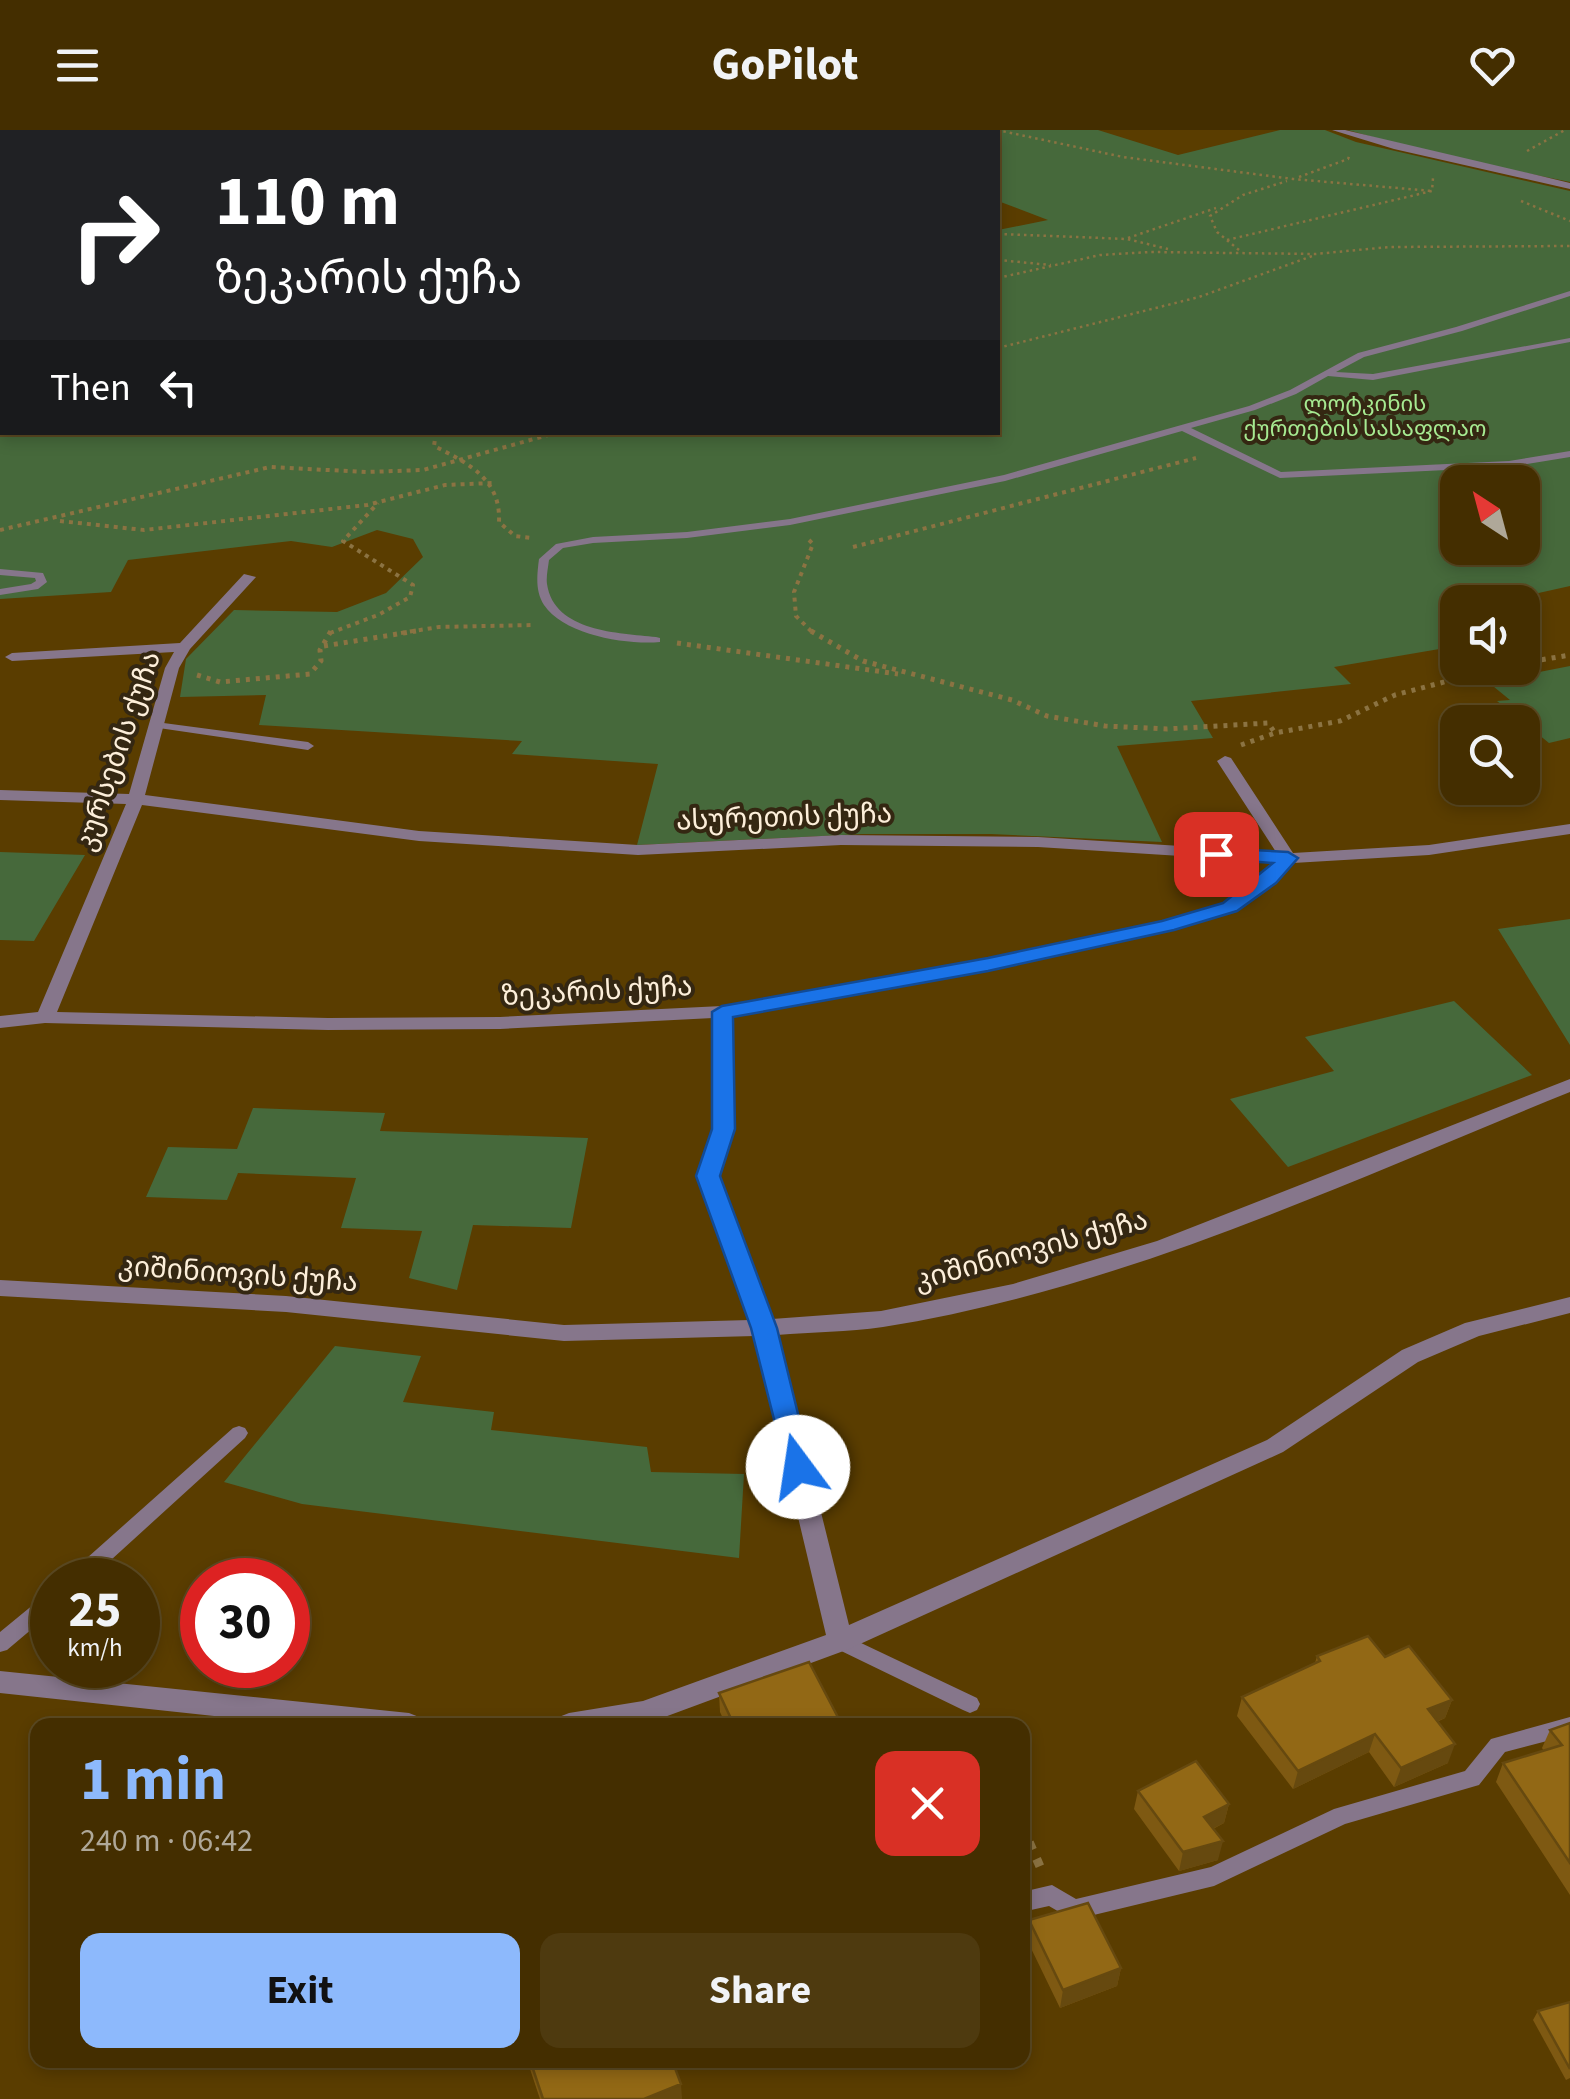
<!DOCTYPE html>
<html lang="en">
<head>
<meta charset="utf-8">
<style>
  body { margin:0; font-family:"Source Sans 3","Noto Sans Georgian",sans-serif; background:#4e3a0f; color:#f1f3f6; height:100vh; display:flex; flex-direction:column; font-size:38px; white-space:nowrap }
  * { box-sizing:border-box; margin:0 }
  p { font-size:32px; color:#afa899 }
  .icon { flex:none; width:55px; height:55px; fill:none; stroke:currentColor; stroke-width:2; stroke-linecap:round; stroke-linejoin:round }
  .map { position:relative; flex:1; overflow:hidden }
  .side { position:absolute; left:30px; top:1588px; width:1000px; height:350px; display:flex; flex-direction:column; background:#442e00; border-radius:20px; box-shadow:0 5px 15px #0003,0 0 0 2px #5c4a22 }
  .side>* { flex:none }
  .top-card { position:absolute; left:0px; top:0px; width:1000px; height:305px; box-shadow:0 5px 15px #0003,0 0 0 2px #5c4a22; background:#202124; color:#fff; overflow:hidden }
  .needle { width:65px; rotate:324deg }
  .fabs { position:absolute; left:1440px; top:335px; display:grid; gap:20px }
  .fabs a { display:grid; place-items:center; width:100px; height:100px; border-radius:20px; background:#442e00; box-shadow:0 5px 15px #0003,0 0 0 2px #5c4a22; font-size:50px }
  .speed { position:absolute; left:30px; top:1428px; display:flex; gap:20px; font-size:50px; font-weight:700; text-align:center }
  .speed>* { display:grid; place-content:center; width:130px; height:130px; border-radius:50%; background:#442e00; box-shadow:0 5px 15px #0003,0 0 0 2px #5c4a22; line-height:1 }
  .speed small { font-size:25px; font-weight:400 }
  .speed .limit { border:15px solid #d22; background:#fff; color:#111 }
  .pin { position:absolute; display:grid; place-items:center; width:85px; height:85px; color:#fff; margin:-42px; border-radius:20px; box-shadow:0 5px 15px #0006 }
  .me { position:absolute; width:110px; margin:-55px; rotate:346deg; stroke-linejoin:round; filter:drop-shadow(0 0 8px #0008) }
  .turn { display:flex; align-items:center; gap:35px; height:210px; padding:0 50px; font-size:45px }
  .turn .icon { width:130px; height:130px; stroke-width:2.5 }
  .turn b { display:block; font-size:70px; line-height:85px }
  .then { display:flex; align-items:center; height:95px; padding:0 50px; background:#0003; gap:20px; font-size:38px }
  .round { display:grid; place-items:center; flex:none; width:105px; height:105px; border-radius:20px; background:#4e3a0f }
  .summary { display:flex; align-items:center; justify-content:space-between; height:170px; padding:0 50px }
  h1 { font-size:60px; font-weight:700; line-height:75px; color:#8db9fc }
  .action { display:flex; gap:20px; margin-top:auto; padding:20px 50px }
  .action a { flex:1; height:115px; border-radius:20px; background:#8db9fc; color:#111; font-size:40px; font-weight:700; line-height:115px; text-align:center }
  .action a+a { background:#4e3a0f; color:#f1f3f6 }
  header { display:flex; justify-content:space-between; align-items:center; height:130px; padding:0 50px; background:#442e00; font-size:45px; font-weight:700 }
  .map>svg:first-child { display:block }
</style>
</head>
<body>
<header><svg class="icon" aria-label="menu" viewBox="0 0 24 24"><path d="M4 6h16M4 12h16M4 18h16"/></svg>GoPilot<svg class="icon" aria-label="heart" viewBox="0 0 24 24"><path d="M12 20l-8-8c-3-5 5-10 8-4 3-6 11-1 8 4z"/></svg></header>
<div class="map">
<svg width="1570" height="1969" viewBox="0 0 1570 1969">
  <rect width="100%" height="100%" fill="#5a3d00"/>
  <path fill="#46693b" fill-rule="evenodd" d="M0,0h248l-246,2v300h996v-202l50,-10 -50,-19v-69h-352l2,-2h450l80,25 102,-25h45l31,12 214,49v395l-72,16h-40l-1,10 -19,5 19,14v15l-123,21 17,17 -160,17 22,37 -96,8 45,96 -171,-8h-129l-225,11 21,-81 -146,-10 10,-13 -263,-16 7,-30 -86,2 6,-38 48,-49 103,2 49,-19 37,-36 -10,-18 -36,-9 -45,17 -41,-6 -163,19 -17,32 -111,7zM1458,352h64v66h-64z
    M1348,0h222v52l-141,-29z
    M1570,536v72l-21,5 -52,-42 13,-1 -22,-18z
    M0,722l85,3 -51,86 -34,-1z
    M1570,789v126l-72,-116z
    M1454,871l78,74 -244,92 -58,-68 104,-28 -29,-34z
    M253,978l132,5 -5,18 208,7 -17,90 -98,-3 -16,65 -48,-12 13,-47 -81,-3 15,-50 -118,-5 -11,27 -81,-3 22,-50 69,2z
    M335,1216l86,10 -18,46 91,10 -3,18 156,17 4,25 93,2 -5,84 -437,-54 -78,-22z"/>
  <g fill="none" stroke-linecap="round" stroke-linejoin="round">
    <path stroke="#8b7342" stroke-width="2.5" stroke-dasharray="2.5 4" stroke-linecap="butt" d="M997,0l126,27 170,22 139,12
      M82,2l13,-2
      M1527,21l38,-21
      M1299,47l49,-18 2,-5
      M1521,71l49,20
      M998,104l129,5 41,10
      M1128,108l88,-30
      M1227,110l205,-49 1,-13
      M1239,120l-22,-18 -7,-16 33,-21 44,-14
      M998,130l53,5
      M998,148l102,-23 50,-3 166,2 73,-7 181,-1
      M998,218l201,-51 116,-42"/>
    <path stroke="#8b7342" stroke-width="4" stroke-dasharray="4 5" stroke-linecap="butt" d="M436,302l-2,14c34,17 67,33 65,76l16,14 17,2
      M60,391l84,9 223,-25 78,-20 47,-2
      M0,400l270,-63 96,5 57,-2 136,-38
      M809,410l4,4 -19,48 2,24 17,17
      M853,417l343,-89
      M330,503l48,-18 32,-18 3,-12 -70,-44 35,-38
      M401,503l38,-6 96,-2"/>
    <path stroke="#8b7342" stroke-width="5" stroke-dasharray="4 6" stroke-linecap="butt" d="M811,501l52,30 149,39 35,16 58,10 62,3 101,-6 7,10
      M677,513l221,31
      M324,516l92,-15
      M1522,533l48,-8
      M197,545l23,7 90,-8 11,-13 -1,-11 11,-19
      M1241,615l34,-12 65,-12 55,-26 102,-27"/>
    <path stroke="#8b7342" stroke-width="9" stroke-dasharray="8 10" stroke-linecap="butt" d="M1022,1696l20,45"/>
    <path fill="#86768b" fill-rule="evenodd" d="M1570,161v5l-108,35 -98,26 -28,15 37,2 197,-36v4l-197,38 -45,-4 -32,18 -41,16 -64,18 90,44 228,-11 61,-10v6l-61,10 -229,11 -98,-47 -177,50 -215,44 -103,13 -94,5 -30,5 -14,12c-1,8 -3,17 -2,24 7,48 72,49 109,53l4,1v4c-34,3 -96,-7 -116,-37 -9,-14 -7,-30 -5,-46l17,-15 37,-7 94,-5 103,-13 214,-44 245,-69 41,-16 68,-37 98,-26z
      M0,439l43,4 4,9 -9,7 -38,6v-6l31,-5 5,-3 -1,-3 -35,-3z
      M156,592l152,20 6,4 -6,4 -156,-23 -2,-2z
      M239,1296l6,2 3,5 -3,5 -156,142h-23l3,-6 164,-146z
      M52,1463v19l-45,38 -7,2v-20l45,-37z
      M840,1503l137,65 3,6 -3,6 -7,3 -7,-3 -130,-63 -3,-6 3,-6z
      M1570,1587v18l-65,17 -26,33 -134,39 -131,62 -141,34 -24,-14 -27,6v-20l30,-7 24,14 135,-32 123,-58 131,-38 26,-32z"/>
    <path fill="#86768b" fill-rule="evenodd" d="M1332,0h13l196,46 29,7v6l-176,-40z
      M244,444l12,3 -66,72 -11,19 -34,127 274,36 219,14 203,-10 197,2 238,15 -59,-91 8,-5 6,2 62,95 136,-8 141,-21v10l-141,21 -136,8 -18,20 -39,28 -63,19 -185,40 -257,46 3,113 -16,47 54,143 109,-8 132,-27 144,-43 413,-162v13c-224,90 -447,197 -687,235 -35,5 -71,5 -106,8l72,290 418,-185 135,-90 63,-27 105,-26v16l-91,23 -61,26 -135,90 -434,197 -206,76h-88l4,-8 10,-4 74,-12 183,-66 -71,-299 -191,5 -278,-29 -286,-16v-16l286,16 278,29 186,-5 -52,-144 16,-47 -1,-111 -213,11 -172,1 -283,-7 -45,5v-12l38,-4 88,-208 -126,-4v-10l129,4 36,-126 9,-16 -162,9 -7,-4 7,-4 168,-10zM142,675l277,36 219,14 203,-10 197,2 237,15 -12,13 -39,28 -61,19 -175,38 -266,46 -222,11 -172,1 -271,-6z
      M0,1541l409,42 10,4 4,8h-125l-298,-32z"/>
  </g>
  <path fill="#7e5912" d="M1317,1526l68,1 67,43 -7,18 -8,4 11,41 -54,24 -25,-35 -76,37 -56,-73 5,-19 73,-34z
    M719,1563l123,32h-116l-6,-13z
    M1570,1593v172l-74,-113 7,-19 41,-12 -2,-3 8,-18z
    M1138,1661l91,13 -5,19 -11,6 5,31 -39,11 -45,-62z
    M1029,1790l92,48 -4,18 -57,22 -34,-70z
    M1570,1872v76l-4,2 -33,-60 5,-9z
    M527,1930h145l10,39h-142z"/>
  <path fill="#66490f" d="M1452,1570l-7,18 -24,10 7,-19z
    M1375,1604l-6,18 -76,37 5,-18z
    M1455,1614l-7,19 -54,24 7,-19z
    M1229,1674l-5,19 -24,12 4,-18z
    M1223,1711l-5,19 -39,11 4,-19z
    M1030,1732l-2,19 -6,1v-18z
    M1121,1838l-4,18 -57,22 3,-18z
    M681,1954l1,15h-38z"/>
  <path fill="#926815" stroke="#66490f" stroke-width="2.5" d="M1368,1506l17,21 24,-11 43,54 -24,9 27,35 -54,24 -26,-34 -77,37 -56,-74 78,-36 -3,-5z
    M809,1532l33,63h-108l-15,-32z
    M1570,1593v140l-67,-100 59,-18 -12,-15z
    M1196,1631l33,43 -25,13 19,24 -40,11 -45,-61z
    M1022,1713l8,19 -8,2z
    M1088,1773l33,65 -58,22 -34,-70z
    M1570,1872v67l-32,-58z
    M530,1930h142l9,24 -37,15h-101z"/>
  <path fill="#1a73e8" stroke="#114b97" stroke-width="2.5" d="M1216,718l72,4 10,6 -22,25 -39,28 -63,19 -186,41 -255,46 2,112 -15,47 57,152 34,139 -4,8 -9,3 -10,-3 -37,-147 -55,-152 16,-47v-117l10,-6 266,-48 174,-37 61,-18 50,-40 -63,-5v-9z"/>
  <g text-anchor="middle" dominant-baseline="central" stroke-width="8" stroke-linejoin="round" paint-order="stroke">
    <g font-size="22" fill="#a6ea91" stroke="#342712">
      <text x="1365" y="274">ლოტკინის<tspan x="1365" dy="25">ქურთების სასაფლაო</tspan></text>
    </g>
    <g font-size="28" fill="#fdefda" stroke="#342712">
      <text transform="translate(118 621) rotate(-71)">კურსების ქუჩა</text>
      <text transform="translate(784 687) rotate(-2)">ასურეთის ქუჩა</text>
      <text transform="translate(597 861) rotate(-3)">ზეკარის ქუჩა</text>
      <text transform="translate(1031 1120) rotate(-15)">კიშინიოვის ქუჩა</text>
      <text transform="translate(238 1144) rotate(4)">კიშინიოვის ქუჩა</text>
    </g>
  </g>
</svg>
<div class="fabs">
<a><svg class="needle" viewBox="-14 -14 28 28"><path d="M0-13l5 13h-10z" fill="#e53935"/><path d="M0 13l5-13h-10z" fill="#afa899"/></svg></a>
<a><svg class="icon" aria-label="sound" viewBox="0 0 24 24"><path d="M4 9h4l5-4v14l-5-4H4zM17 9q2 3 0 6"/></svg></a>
<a><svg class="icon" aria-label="search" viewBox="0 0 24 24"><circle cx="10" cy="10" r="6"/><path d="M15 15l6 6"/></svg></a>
</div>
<div class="speed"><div>25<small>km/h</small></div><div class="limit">30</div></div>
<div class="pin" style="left:1216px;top:724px;background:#d93025"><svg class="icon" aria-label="arrive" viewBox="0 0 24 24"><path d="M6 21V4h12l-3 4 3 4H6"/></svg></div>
<svg class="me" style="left:798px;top:1337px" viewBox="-20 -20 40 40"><circle r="19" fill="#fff"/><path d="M0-13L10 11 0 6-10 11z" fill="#1a73e8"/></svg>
<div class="top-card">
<div class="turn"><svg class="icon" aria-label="right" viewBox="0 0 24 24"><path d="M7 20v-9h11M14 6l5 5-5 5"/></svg><div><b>110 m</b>ზეკარის ქუჩა</div></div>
<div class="then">Then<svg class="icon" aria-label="left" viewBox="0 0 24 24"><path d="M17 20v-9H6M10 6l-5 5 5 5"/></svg></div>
</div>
<section class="side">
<div class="summary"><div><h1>1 min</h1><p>240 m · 06:42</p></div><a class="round" style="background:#d93025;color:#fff"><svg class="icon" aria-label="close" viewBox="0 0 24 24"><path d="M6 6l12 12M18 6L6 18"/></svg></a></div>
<div class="action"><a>Exit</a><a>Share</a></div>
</section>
</div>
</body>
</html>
